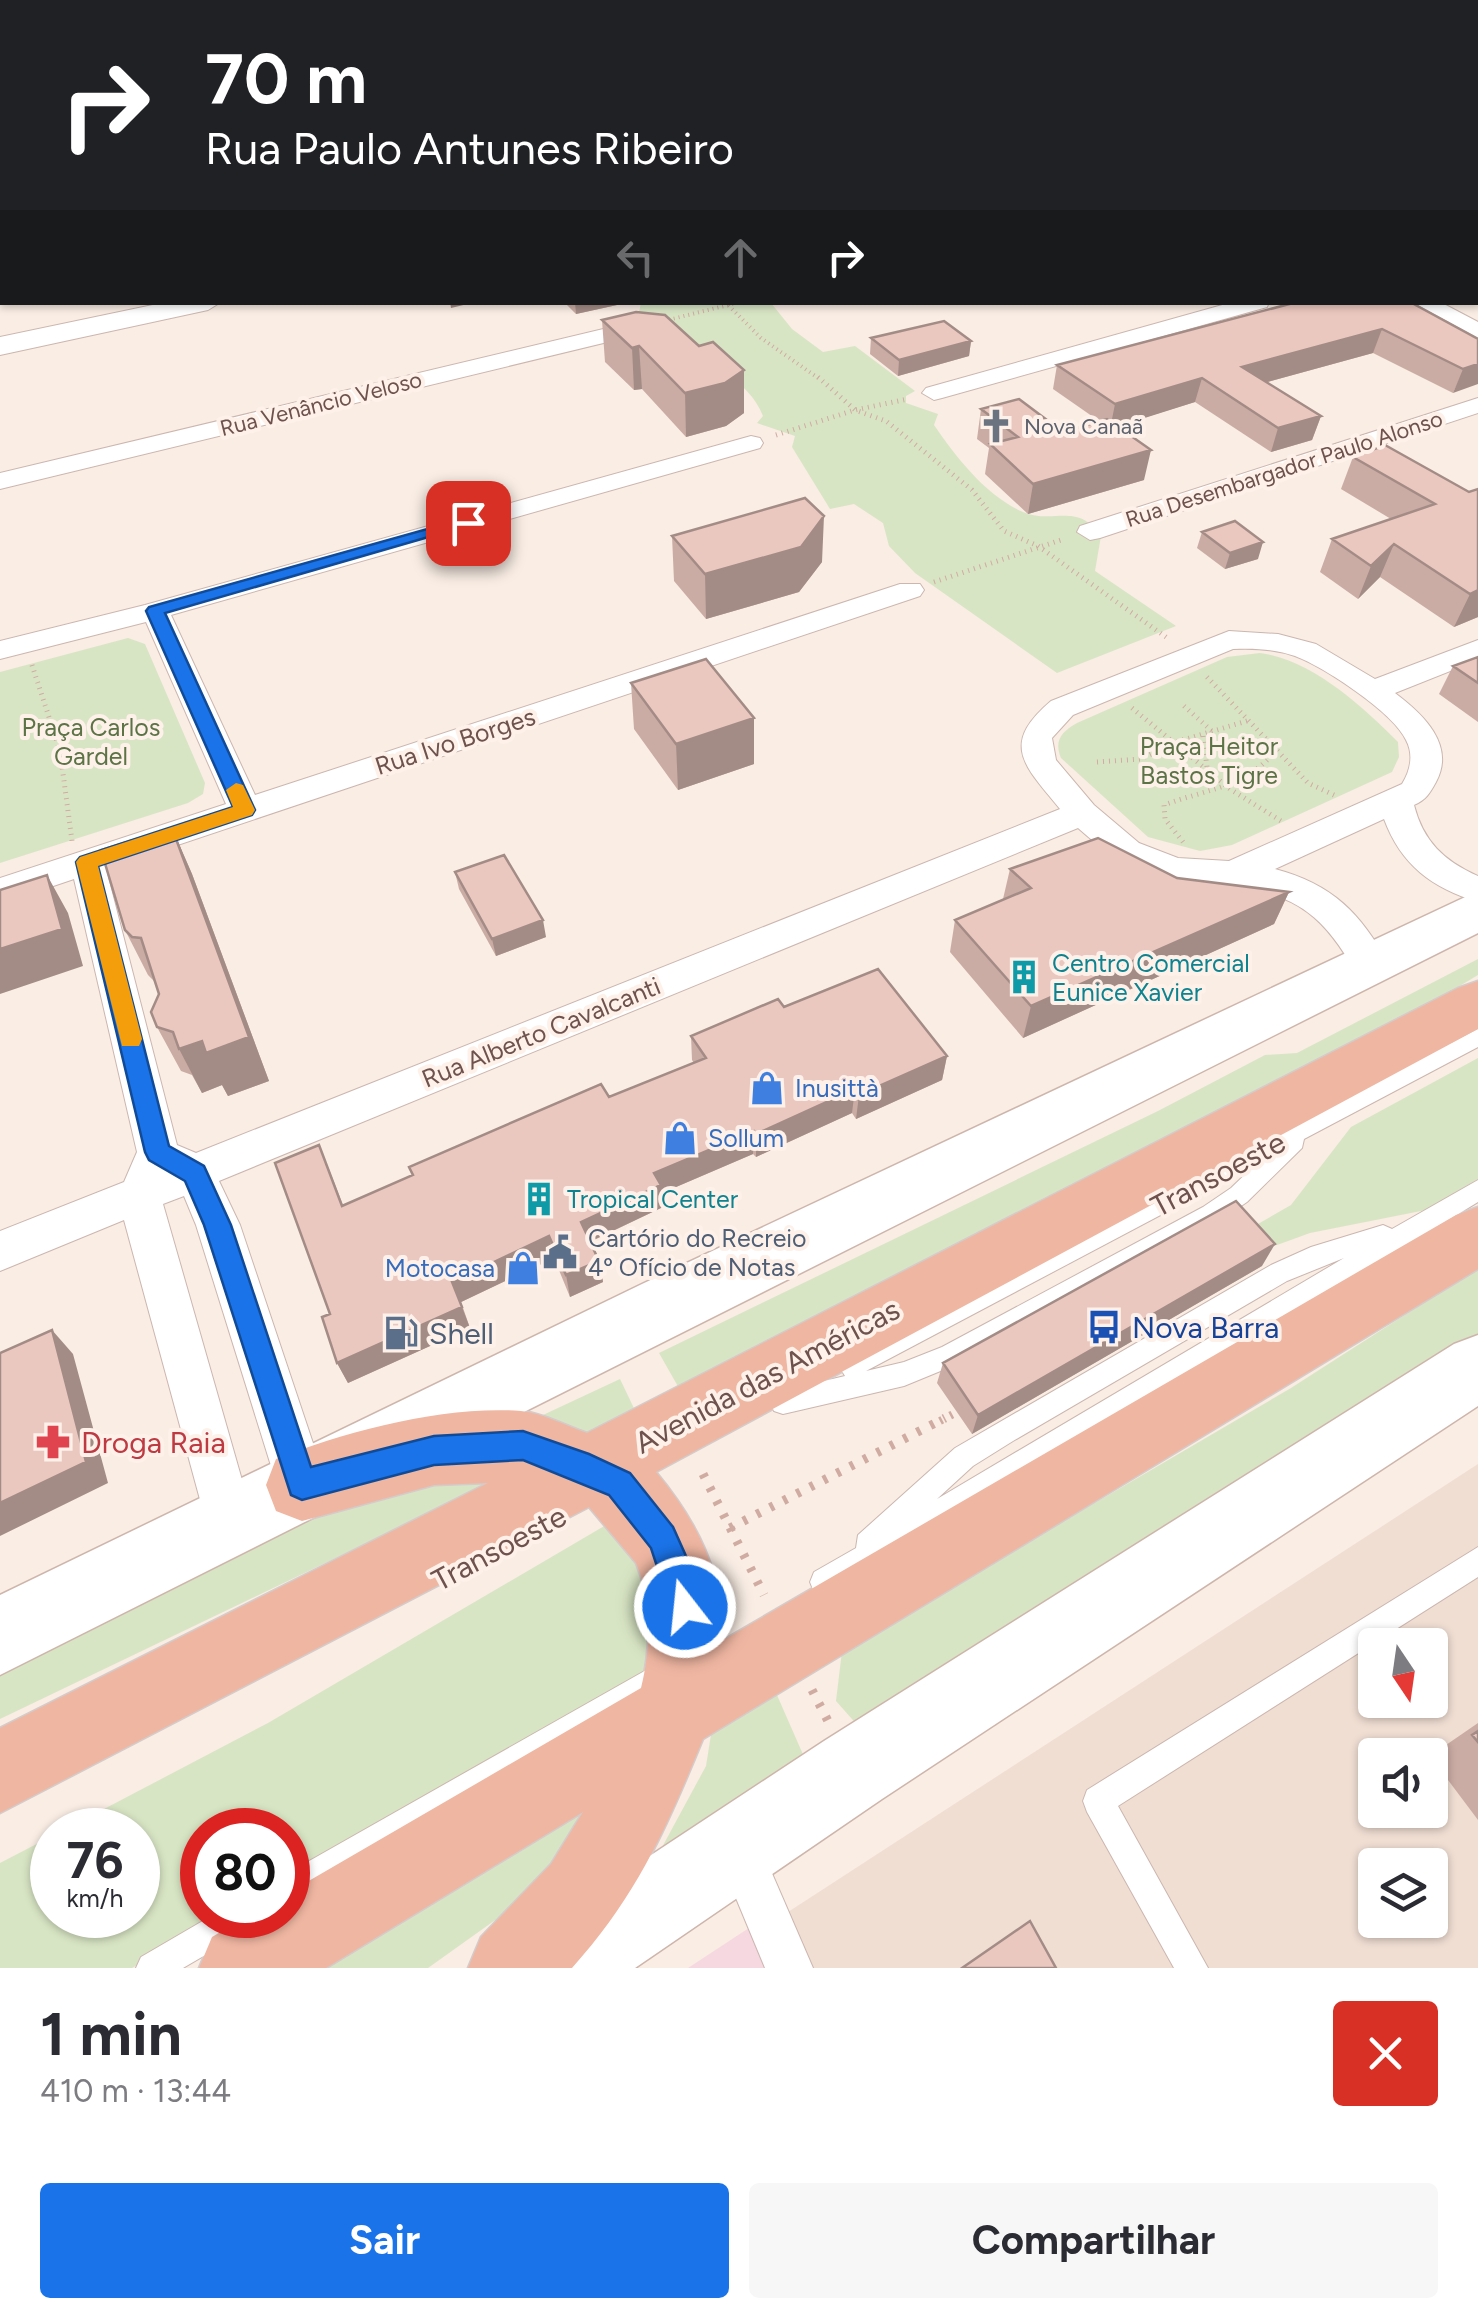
<!DOCTYPE html>
<html lang="pt">
<head>
<meta charset="utf-8">
<style>
  body { margin:0; font-family:Figtree,sans-serif; background:#f7f7f7; color:#2b2b33; height:100vh; display:flex; flex-direction:column; font-size:38px; white-space:nowrap }
  * { box-sizing:border-box; margin:0 }
  p { font-size:32px; color:#7c7c81 }
  .icon { flex:none; width:55px; height:55px; fill:none; stroke:currentColor; stroke-width:2; stroke-linecap:round; stroke-linejoin:round }
  .map { position:relative; height:1968px; overflow:hidden }
  .sheet { display:flex; flex-direction:column; background:#fff; flex:1 }
  .sheet>* { flex:none }
  .hud { position:absolute; left:0px; top:0px; width:1480px; height:305px; box-shadow:0 2px 8px #0004; background:#202124; color:#fff; overflow:hidden }
  .needle { width:65px; rotate:167deg }
  .fabs { position:absolute; left:1358px; top:1628px; display:grid; gap:20px }
  .fabs a { display:grid; place-items:center; width:90px; height:90px; border-radius:10px; background:#fff; box-shadow:0 2px 8px #0004; font-size:50px }
  .speed { position:absolute; left:30px; top:1808px; display:flex; gap:20px; font-size:50px; font-weight:700; text-align:center }
  .speed>* { display:grid; place-content:center; width:130px; height:130px; border-radius:50%; background:#fff; box-shadow:0 2px 8px #0004; line-height:1 }
  .speed small { font-size:25px; font-weight:400 }
  .speed .limit { border:15px solid #d22; background:#fff; color:#111 }
  .pin { position:absolute; display:grid; place-items:center; width:85px; height:85px; color:#fff; margin:-42px; border-radius:20px; box-shadow:0 5px 15px #0006 }
  .me { position:absolute; width:110px; margin:-55px; rotate:344deg; stroke-linejoin:round; filter:drop-shadow(0 0 8px #0008) }
  .turn { display:flex; align-items:center; gap:35px; height:210px; padding:0 40px; font-size:45px }
  .turn .icon { width:130px; height:130px; stroke-width:2.5 }
  .turn b { display:block; font-size:70px; line-height:85px }
  .lanes { display:flex; align-items:center; height:95px; padding:0 40px; background:#0003; justify-content:center; gap:50px; direction:ltr }
  .lanes .off { opacity:.35 }
  .round { display:grid; place-items:center; flex:none; width:105px; height:105px; border-radius:10px; background:#f7f7f7 }
  .summary { display:flex; align-items:center; justify-content:space-between; height:170px; padding:0 40px }
  h1 { font-size:60px; font-weight:700; line-height:75px }
  .primary-button { display:flex; gap:20px; margin-top:auto; padding:20px 40px }
  .primary-button a { flex:1; height:115px; border-radius:10px; background:#1a73e8; color:#fff; font-size:40px; font-weight:700; line-height:115px; text-align:center }
  .primary-button a+a { background:#f7f7f7; color:#2b2b33 }
  .map>svg:first-child { display:block }
</style>
</head>
<body>
<div class="map">
<svg width="1478" height="1968" viewBox="0 0 1478 1968">
  <rect width="100%" height="100%" fill="#f9ede4"/>
  <path fill="#f0ded3" fill-rule="evenodd" d="M1478,1464v504h-670l-23,-54zM1375,1645h55v55h-55zM1375,1755h55v55h-55zM1375,1865h55v55h-55z"/>
  <path fill="#f6d8e1" d="M752,1926l19,42h-83z"/>
  <path fill="#d8e5c4" d="M0,0h509l-507,2 -2,71z
    M641,303h130l21,26 31,23 32,-6 60,45 -9,5v7l32,11 -4,11c22,32 52,71 89,87 30,13 54,-11 78,24l-6,35 81,55 -119,47 -142,-100 -26,-27 -6,-23 -29,-19 -24,5 -38,-62 3,-11 -38,-13 6,-7c-13,-36 -65,-61 -95,-82l8,-10 -11,-8 -26,-4z
    M128,638l17,6 60,139 -2,11 -15,9 -188,60v-191z
    M1260,653c52,7 102,53 138,89l1,15 -7,15 -160,73 -32,6 -52,-14 -87,-79c-7,-17 0,-26 16,-35l150,-66z
    M1478,959v16l-221,133 -569,296 -29,-51 499,-242 107,-56 32,-2z
    M1478,1058v121l-52,31 -116,23 -33,12 -19,-21 33,-19 60,-78z
    M1478,1268v74l-618,386 -24,-27 6,-50 449,-263z
    M620,1379l22,46 -46,23 -83,-19z
    M532,1464l-532,255v-47l365,-182z
    M606,1525l35,39 18,102 -371,213v-49h-86v85h22l-92,53h-132v-105l52,-27v79h86v-85h-74l204,-107z
    M773,1686l32,73 -145,92 46,-85 7,-44z
    M622,1780l-103,123 -91,65h-114z"/>
  <g fill="none" stroke-linecap="round" stroke-linejoin="round">
    <g stroke="#ccb6af" stroke-width="2">
      <path id="service" d="M1478,1029v18l-174,92 -2,9 -55,54 -28,19 -259,142 -56,23 -121,28 -9,-3 -4,-9 4,-9 71,-17 -6,-10 3,-8zM1255,1165l-24,23 -28,19 -261,140 -38,15 -38,9z
        M1478,1180v22l-644,390 -10,4 -10,-4 -4,-10 4,-10 42,-24 2,-13 97,-87 316,-183 40,-18 72,-22 9,4zM1344,1258l-407,241 36,-33 40,-25 274,-160z
        M1478,1547v30l-360,229 90,162h-34l-87,-156 -4,-11 4,-11z
        M664,1660l10,4 4,10 -4,10 -386,221v-32z
        M213,1915h47l-5,11 -72,42h-47l5,-11z"/>
    </g>
    <g stroke="#ccb6af" stroke-width="2">
      <path id="pedestrian" d="M739,1827l16,7 58,134h-48l-49,-118 7,-16z"/>
    </g>
    <g stroke="#ccb6af" stroke-width="2">
      <path id="minor" d="M1437,0h21l1,2h-21z
        M0,76h2v10h-2z
        M0,144h2v10h-2z
        M2,225v12l-2,1v-12z
        M1233,302h36l-2,5 -325,91 -8,2 -12,-7 4,-5z
        M1412,302h28l38,20v16z
        M641,320l8,2 3,5 -3,5 -649,157v-16z
        M1478,398v15l-378,125 -10,2 -13,-8 3,-6z
        M751,436l9,2 3,5 -3,5 -589,167 84,180 645,-211h20l4,6 -4,6 -814,273 71,276 19,8 864,-344c-35,-43 -61,-64 -9,-108l178,-70 49,3 38,10 59,35 103,-39v20l-83,33c28,21 61,52 41,89 -6,11 -10,18 -22,23 9,36 30,56 64,71v26c-46,-14 -77,-37 -94,-83l-109,50c57,15 86,44 114,96l-6,10 -13,4 -13,-4c-31,-57 -59,-81 -125,-89 -20,-2 -42,0 -62,-5 -38,-10 -64,-28 -92,-53l-859,353 21,44 87,260 -8,17 -17,8 -17,-8 -8,-17 -81,-260 -12,-29 -21,8 91,318 -7,18 -18,7 -18,-7 -87,-320 -124,51v-40l124,-49 13,-30 -63,-273 -74,25v-26l226,-74 -80,-182 -146,37v-18l145,-36zM1233,649c21,-1 42,0 62,7 29,11 98,56 111,84 8,15 4,31 -4,44l-173,77 -51,-3 -39,-15 -45,-38 -38,-45 -4,-22 21,-23z"/>
    </g>
    <g stroke="#ccb6af" stroke-width="2">
      <path id="tertiary" d="M167,302h54l-13,8 -208,45v-18z"/>
    </g>
    <g stroke="#ceb5ac" stroke-width="3">
      <path id="secondary" d="M1478,891v42l-1478,742v-80l642,-311z
        M1478,1335v71l-596,393 -247,169h-121l13,-31 297,-196 630,-397z"/>
    </g>
    <g stroke="#d4cbca" stroke-width="3">
      <path id="trunk" d="M1478,981v48l-822,443c43,52 65,99 69,167l731,-424 22,-8v62l-775,470c-36,88 -66,157 -131,229h-104l13,-31 70,-73 32,-52 -257,156h-127l13,-31 37,-22h39v-22l353,-205c10,-40 11,-87 -5,-125l-47,-56 -589,306v-85l488,-245 -54,2 -132,36 -26,-10 -10,-26 10,-26c70,-28 170,-54 245,-48 21,2 46,15 66,22l871,-445z"/>
    </g>
    <path stroke="#d0aba2" stroke-width="4" stroke-dasharray="1 4" stroke-linecap="butt" d="M725,302l36,36 60,42
      M664,321l76,-19"/>
    <path stroke="#d0aba2" stroke-width="5" stroke-dasharray="1 5" stroke-linecap="butt" d="M818,377l37,33 31,11 86,69 32,41 34,15 128,91
      M776,435l79,-25 53,-11
      M934,582l130,-43
      M32,665l28,86 12,90
      M1207,677l101,106 28,13
      M1184,706l29,26
      M1132,708l98,81 51,32
      M1203,736l4,31
      M1097,762l44,-3 35,-17 71,-21
      M1183,842l-18,-23 -1,-14c42,-16 82,-17 112,-55"/>
    <path stroke="#d0aba2" stroke-width="8" stroke-dasharray="2.5 9" stroke-linecap="butt" d="M940,1421l17,-9"/>
    <path stroke="#d0aba2" stroke-width="9" stroke-dasharray="4 11" stroke-linecap="butt" d="M703,1474l61,121
      M730,1528l215,-110
      M812,1690l17,33"/>
    <use href="#service" fill="#fff" fill-rule="evenodd"/>
    <use href="#pedestrian" fill="#fff" fill-rule="evenodd"/>
    <use href="#minor" fill="#fff" fill-rule="evenodd"/>
    <use href="#tertiary" fill="#fff" fill-rule="evenodd"/>
    <use href="#secondary" fill="#fff" fill-rule="evenodd"/>
    <use href="#trunk" fill="#efb6a2" fill-rule="evenodd"/>
  </g>
  <path fill="#caaca4" d="M564,302h53v3l-41,9z
    M1297,302l181,37 -25,54 -80,-40 -106,29 54,34 -9,24 -41,12 -76,-50 -78,24 27,54 -116,34 -43,-40 4,-26 -12,-9 4,-30 82,23 36,-11 -46,-32 4,-24z
    M602,320l142,93 -18,13 -40,11 -44,-48 -8,1 -29,-28z
    M871,338l100,3 -2,15 -71,20 -28,-22z
    M1353,457l116,35 9,125 -24,10 -74,-50 -22,22 -38,-27 12,-33 59,-20 -50,-30z
    M1202,532l56,27 -33,10 -28,-21z
    M672,536l150,26 -23,30 -93,27 -32,-38z
    M1478,657v65l-39,-28 14,-28z
    M631,683l123,35v46l-76,26 -44,-61z
    M172,828l20,46 77,207 -41,15 -6,-11 -20,8 -10,-18 -11,-4 -24,-44 2,-33 -5,-13 -6,-6 -23,-45z
    M1010,869l167,9 112,14 -15,32 -251,114 -73,-86 5,-32 48,-21z
    M455,872l91,65 -50,19 -37,-67z
    M784,1007l163,49 -5,24 -86,39 -4,-6 -96,44 -3,-3 -91,39 1,14 -73,35 9,19 4,21 -33,15 -16,-39 -93,44 9,26 -122,55 -11,-20 -7,-49 -1,-145 14,36 69,-29 -3,-9 200,-70 85,-34 -2,-3 -1,-24z
    M1262,1266l-290,168 -35,-51 6,-20z
    M1478,1723v97l-48,-64z"/>
  <path fill="#a48c86" d="M450,302h26l-25,6z
    M575,302h42v3l-41,9z
    M1382,329l-9,24 -138,38 7,-24z
    M971,341l-2,15 -71,20 1,-16z
    M639,346l3,43 -8,1 -2,-42z
    M1478,364v20l-25,9 10,-24z
    M744,370v43l-18,13 -40,11 -1,-44z
    M1202,378l-7,24 -85,27 5,-25z
    M1321,416l-9,24 -41,12 7,-24z
    M1151,450l-7,30 -116,34 5,-30z
    M824,516l-2,46 -23,30 -93,27 -1,-45z
    M1263,542l-5,17 -33,10 5,-16z
    M1394,544l-14,33 -22,22 13,-33z
    M1478,590v27l-24,10 16,-33z
    M754,718v46l-76,26 -2,-46z
    M172,828l20,46 77,207 -41,15 -6,-11 -20,8 -23,-44 23,-8z
    M47,875l21,38 15,53 -83,28v-45z
    M1289,892l-15,32 -251,114 8,-32z
    M543,920l3,17 -50,19 -4,-17z
    M947,1056l-5,24 -86,39 3,-24z
    M855,1089l-3,24 -96,44v-23z
    M754,1131l-1,23 -91,39 1,14 -78,37 -4,-22 73,-49z
    M549,1236l5,22 -95,45 -7,-21z
    M1275,1244l-13,22 -290,168 6,-19z
    M599,1261l4,21 -33,15 -4,-22z
    M462,1307l8,21 -122,55 -11,-20z
    M52,1330l21,24 35,129 -108,53v-33z"/>
  <path fill="#ebc8bf" stroke="#a48c86" stroke-width="2.5" d="M1297,302h113l68,37v25l-15,5 -81,-40 -140,38 79,49 -43,12 -76,-50 -87,26 -58,-39z
    M636,312l29,3 34,31 14,-4 31,28 -19,13 -40,10 -46,-47 -7,2 -30,-28z
    M944,321l27,20 -72,19 -28,-22z
    M1019,399l44,33 44,-13 44,31 -118,34 -43,-40 28,-7 -37,-28z
    M1385,445l84,47 9,-3v101l-8,4 -76,-50 -23,22 -39,-27 103,-35 -82,-47z
    M805,498l19,18 -23,31 -96,27 -33,-38z
    M1235,521l28,21 -33,11 -28,-21z
    M1478,657v26l-25,-17z
    M706,659l48,59 -78,26 -45,-61z
    M172,828l77,209 -43,16 -4,-12 -23,8 -6,-17 -16,-5 -6,-15 8,-18 -18,-56 -9,-1 -7,-7 -24,-80z
    M1098,838l79,40 112,14 -258,114 -76,-86 76,-32 -21,-19z
    M504,855l39,65 -51,19 -37,-67z
    M47,875l15,54 -62,20v-59z
    M878,969l69,87 -88,39 -4,-6 -99,45 -2,-3 -100,42 7,12 -80,37 18,39 -33,14 -17,-39 -97,46 10,25 -125,56 -15,-46 8,-3 -55,-151 44,-18 23,61 71,-31 -4,-8 192,-83 8,13 97,-39 -15,-22 87,-37 6,8z
    M1236,1201l39,43 -297,171 -35,-52z
    M52,1330l34,132 -86,41v-150z
    M1478,1731v11l-6,-7z
    M1030,1921l26,47h-94z"/>
  <path fill="#1a73e8" stroke="#114b97" stroke-width="2.5" d="M463,519l14,4 -312,90 90,197 -3,5 -154,51 71,280 35,20 27,59 80,242 123,-31 89,-5 66,23 41,19 43,54 21,47 7,33 -5,11 -11,5 -11,-5 -23,-70 -42,-53 -86,-35 -89,5 -132,35 -11,-5 -87,-270 -19,-44 -36,-21 -4,-8 -69,-290 4,-5 153,-50 -87,-196 3,-4z"/>
  <path fill="#f59e0b" d="M236,783l7,2 12,25 -3,5 -154,51 44,173 -3,7h-17l-46,-184 4,-5 153,-50 -7,-17z"/>
  <defs>
    <g id="church-bare" transform="scale(2.7)"><path d="M-1.2-6h2.4v3.5h3.3v2.4h-3.3V6h-2.4V-.1h-3.3v-2.4h3.3Z" fill="#6b7280" stroke="#fdf1ea" stroke-width="2.5" paint-order="stroke"/></g>
    <g id="building-bare" transform="scale(2.7)"><path d="M-4-6H4V6H1V3H-1V6H-4ZM-2.5-4.3h1.7v1.8h-1.7ZM.8-4.3h1.7v1.8H.8ZM-2.5-1h1.7V.8h-1.7ZM.8-1h1.7V.8H.8Z" fill="#0f9aa8" stroke="#fdf1ea" stroke-width="2.5" paint-order="stroke"/></g>
    <g id="shop-bare" transform="scale(2.7)"><path d="M-5-2.5h2.3a2.7 3.5 0 0 1 5.4 0H5L5.5 6h-11ZM-1.5-2.5h3a1.5 2.3 0 0 0-3 0Z" fill="#3f7fe0" stroke="#fdf1ea" stroke-width="2.5" paint-order="stroke"/></g>
    <g id="civic-bare" transform="scale(2.7)"><path d="M-.6-6.5H3V-4.5H.6V-3L4-1V1h2V6H-6V1h2V-1L-.6-3ZM-1.2 2.5V6h2.4V2.5Z" fill="#5c6f8a" stroke="#fdf1ea" stroke-width="2.5" paint-order="stroke"/></g>
    <g id="bus-bare" transform="scale(2.7)"><path d="M-5-6H5V4H4V6H2V4H-2V6H-4V4H-5ZM-3.5-4V0h7V-4ZM-3.5 1.2v1.5H-2V1.2ZM2 1.2v1.5H3.5V1.2Z" fill="#1a4fb4" stroke="#fdf1ea" stroke-width="2.5" paint-order="stroke"/></g>
    <g id="fuel-bare" transform="scale(2.7)"><path d="M-5.5-6h7V0h2V4h1.3V-2.5L3-4.5l.8-.8L6-3V5H2.5V1h-1V6h-7ZM-4.2-4.7v3.2H.2V-4.7Z" fill="#5c6f8a" stroke="#fdf1ea" stroke-width="2.5" paint-order="stroke"/></g>
    <g id="pharmacy-bare" transform="scale(2.7)"><path d="M-2-6h4v4h4v4h-4v4h-4v-4h-4v-4h4Z" fill="#e0444e" stroke="#fdf1ea" stroke-width="2.5" paint-order="stroke"/></g>
  </defs>
  <g fill-rule="evenodd">
    <use href="#church-bare" x="996" y="426"/>
    <use href="#building-bare" x="1024" y="977"/>
    <use href="#shop-bare" x="767" y="1088"/>
    <use href="#shop-bare" x="680" y="1138"/>
    <use href="#building-bare" x="539" y="1199"/>
    <use href="#civic-bare" x="560" y="1252"/>
    <use href="#shop-bare" x="523" y="1268"/>
    <use href="#bus-bare" x="1104" y="1327"/>
    <use href="#fuel-bare" x="401" y="1333"/>
    <use href="#pharmacy-bare" x="53" y="1442"/>
  </g>
  <g text-anchor="middle" dominant-baseline="central" stroke-width="8" stroke-linejoin="round" paint-order="stroke">
    <g font-size="22" fill="#6f524d" stroke="#fdf1ea">
      <text transform="translate(321 404) rotate(-14)">Rua Venâncio Veloso</text>
      <text transform="translate(1284 469) rotate(-18)">Rua Desembargador Paulo Alonso</text>
    </g>
    <g font-size="22" fill="#5b616d" stroke="#fdf1ea" text-anchor="start">
      <text x="1024" y="426">Nova Canaã</text>
    </g>
    <g font-size="25" fill="#5c7346" stroke="#fdf1ea">
      <text x="91" y="727">Praça Carlos<tspan x="91" dy="29">Gardel</tspan></text>
      <text x="1209" y="746">Praça Heitor<tspan x="1209" dy="29">Bastos Tigre</tspan></text>
    </g>
    <g font-size="25" fill="#6f524d" stroke="#fdf1ea">
      <text transform="translate(455 741) rotate(-18)">Rua Ivo Borges</text>
      <text transform="translate(541 1032) rotate(-22)">Rua Alberto Cavalcanti</text>
    </g>
    <g font-size="25" fill="#0d838f" stroke="#fdf1ea" text-anchor="start">
      <text x="1052" y="963">Centro Comercial<tspan x="1052" dy="29">Eunice Xavier</tspan></text>
      <text x="567" y="1199">Tropical Center</text>
    </g>
    <g font-size="25" fill="#366cbe" stroke="#fdf1ea" text-anchor="start">
      <text x="795" y="1088">Inusittà</text>
      <text x="708" y="1138">Sollum</text>
      <text x="495" y="1268" text-anchor="end">Motocasa</text>
    </g>
    <g font-size="25" fill="#4e5e75" stroke="#fdf1ea" text-anchor="start">
      <text x="588" y="1238">Cartório do Recreio<tspan x="588" dy="29">4º Ofício de Notas</tspan></text>
    </g>
    <g font-size="30" fill="#6f524d" stroke="#fdf1ea">
      <text transform="translate(1218 1174) rotate(-28)">Transoeste</text>
      <text transform="translate(767 1376) rotate(-28)">Avenida das Américas</text>
      <text transform="translate(499 1548) rotate(-28)">Transoeste</text>
    </g>
    <g font-size="30" fill="#164399" stroke="#fdf1ea" text-anchor="start">
      <text x="1132" y="1327">Nova Barra</text>
    </g>
    <g font-size="30" fill="#4e5e75" stroke="#fdf1ea" text-anchor="start">
      <text x="429" y="1333">Shell</text>
    </g>
    <g font-size="30" fill="#be3a42" stroke="#fdf1ea" text-anchor="start">
      <text x="81" y="1442">Droga Raia</text>
    </g>
  </g>
</svg>
<div class="fabs">
<a><svg class="needle" viewBox="-14 -14 28 28"><path d="M0-13l5 13h-10z" fill="#e53935"/><path d="M0 13l5-13h-10z" fill="#7c7c81"/></svg></a>
<a><svg class="icon" aria-label="sound" viewBox="0 0 24 24"><path d="M4 9h4l5-4v14l-5-4H4zM17 9q2 3 0 6"/></svg></a>
<a><svg class="icon" aria-label="layers" viewBox="0 0 24 24"><path d="M12 4l9 5-9 5-9-5zM3 14l9 5 9-5"/></svg></a>
</div>
<div class="speed"><div>76<small>km/h</small></div><div class="limit">80</div></div>
<div class="pin" style="left:468px;top:523px;background:#d93025"><svg class="icon" aria-label="arrive" viewBox="0 0 24 24"><path d="M6 21V4h12l-3 4 3 4H6"/></svg></div>
<svg class="me" style="left:685px;top:1607px" viewBox="-20 -20 40 40"><circle r="17" fill="#1a73e8" stroke="#fff" stroke-width="3"/><path d="M0-11L8 9 0 5-8 9z" fill="#fff"/></svg>
<div class="hud">
<div class="turn"><svg class="icon" aria-label="right" viewBox="0 0 24 24"><path d="M7 20v-9h11M14 6l5 5-5 5"/></svg><div><b>70 m</b>Rua Paulo Antunes Ribeiro</div></div>
<div class="lanes"><svg class="icon off" aria-label="left" viewBox="0 0 24 24"><path d="M17 20v-9H6M10 6l-5 5 5 5"/></svg><svg class="icon off" aria-label="ahead" viewBox="0 0 24 24"><path d="M12 20V5M6 11l6-6 6 6"/></svg><svg class="icon" aria-label="right" viewBox="0 0 24 24"><path d="M7 20v-9h11M14 6l5 5-5 5"/></svg></div>
</div>
</div>
<section class="sheet">
<div class="summary"><div><h1>1 min</h1><p>410 m · 13:44</p></div><a class="round" style="background:#d93025;color:#fff"><svg class="icon" aria-label="close" viewBox="0 0 24 24"><path d="M6 6l12 12M18 6L6 18"/></svg></a></div>
<div class="primary-button"><a>Sair</a><a>Compartilhar</a></div>
</section>
</body>
</html>
